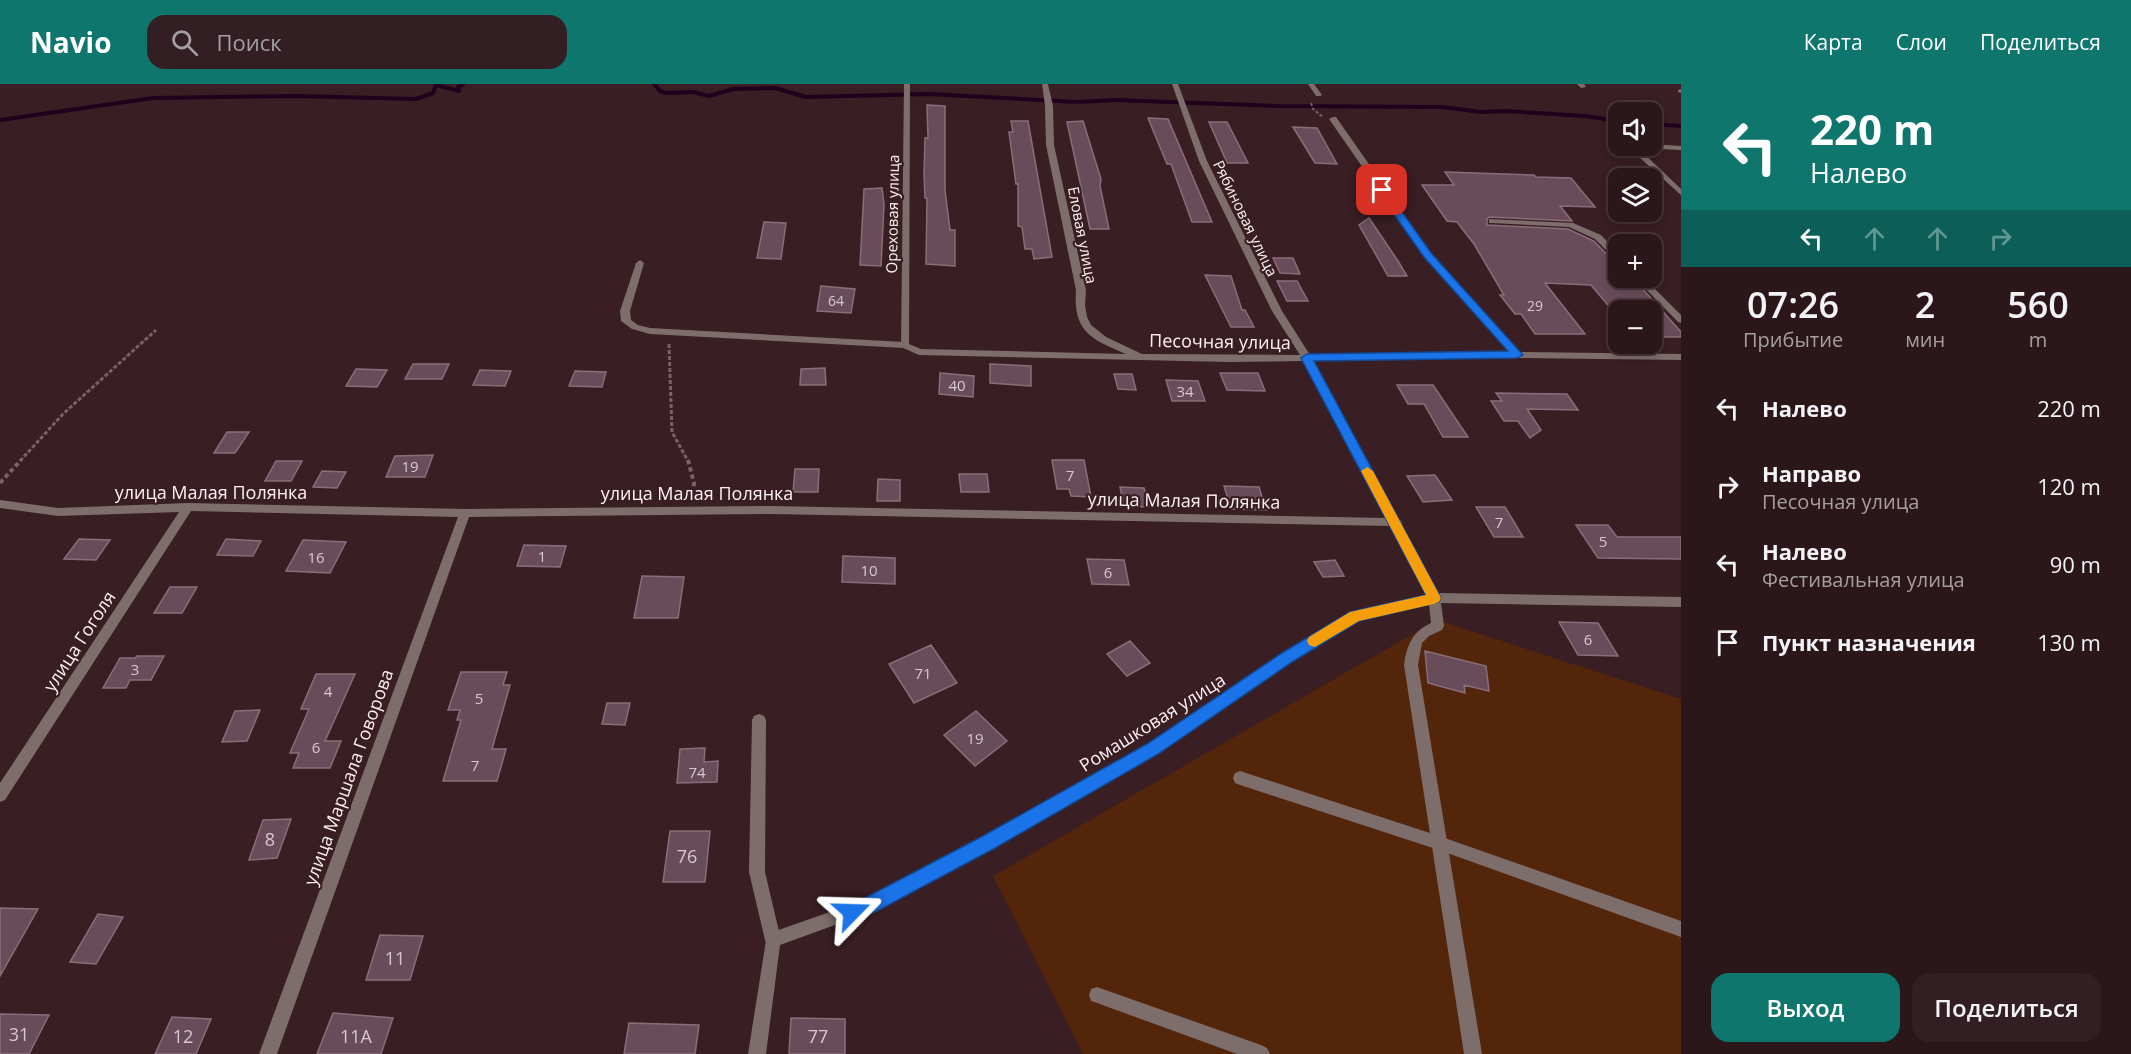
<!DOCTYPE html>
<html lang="ru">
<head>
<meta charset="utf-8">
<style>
  body { margin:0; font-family:"Open Sans",sans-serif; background:#331f23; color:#f1f3f6; height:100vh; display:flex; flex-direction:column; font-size:22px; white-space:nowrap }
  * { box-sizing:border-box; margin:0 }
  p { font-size:20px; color:#a69fa2 }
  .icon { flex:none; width:33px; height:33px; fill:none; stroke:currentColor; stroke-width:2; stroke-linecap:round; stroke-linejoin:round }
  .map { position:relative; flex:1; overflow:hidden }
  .details { display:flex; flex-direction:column; background:#2b161a; width:450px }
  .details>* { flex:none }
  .top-card { background:#0f766e; color:#fff; overflow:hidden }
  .buttons { position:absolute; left:1608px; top:18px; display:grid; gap:12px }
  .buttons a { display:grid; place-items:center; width:54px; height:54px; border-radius:12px; background:#2b161a; box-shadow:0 3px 9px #0003,0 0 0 2px #473539; font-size:30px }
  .pin { position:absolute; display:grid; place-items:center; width:51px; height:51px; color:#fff; margin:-26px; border-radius:12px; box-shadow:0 3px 9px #0006 }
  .me { position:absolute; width:66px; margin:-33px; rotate:68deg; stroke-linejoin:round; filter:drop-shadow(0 0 4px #0008) }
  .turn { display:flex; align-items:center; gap:21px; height:126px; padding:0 30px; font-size:27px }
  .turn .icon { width:78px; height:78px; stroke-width:2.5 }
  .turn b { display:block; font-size:42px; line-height:51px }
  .lanes { display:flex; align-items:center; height:57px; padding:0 30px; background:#0003; justify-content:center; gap:30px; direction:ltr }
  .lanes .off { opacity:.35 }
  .eta { display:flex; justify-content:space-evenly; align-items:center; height:102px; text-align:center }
  .eta b { font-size:36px; font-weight:600; line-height:42px }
  .button { display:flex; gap:12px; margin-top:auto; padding:12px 30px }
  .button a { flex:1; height:69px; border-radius:18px; background:#0f766e; color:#fff; font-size:24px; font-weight:600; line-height:69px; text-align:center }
  .button a+a { background:#331f23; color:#f1f3f6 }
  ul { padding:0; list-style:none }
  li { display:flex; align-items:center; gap:18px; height:78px; padding:0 30px }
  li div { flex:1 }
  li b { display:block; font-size:22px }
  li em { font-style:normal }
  header { display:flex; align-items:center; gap:36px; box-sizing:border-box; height:84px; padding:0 30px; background:#0f766e; color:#fff }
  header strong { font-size:28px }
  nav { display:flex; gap:33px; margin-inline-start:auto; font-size:21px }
  .search { width:420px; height:54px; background:#331f23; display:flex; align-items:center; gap:15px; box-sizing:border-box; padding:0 21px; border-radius:18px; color:#a69fa2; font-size:22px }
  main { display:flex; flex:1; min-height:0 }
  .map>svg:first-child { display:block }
</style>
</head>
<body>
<header>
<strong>Navio</strong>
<div class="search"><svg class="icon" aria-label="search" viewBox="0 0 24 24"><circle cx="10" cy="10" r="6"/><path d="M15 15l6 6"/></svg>Поиск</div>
<nav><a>Карта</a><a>Слои</a><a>Поделиться</a></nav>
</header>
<main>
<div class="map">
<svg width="1681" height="970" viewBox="0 0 1681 970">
  <rect width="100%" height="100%" fill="#391e23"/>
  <path fill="#53250b" d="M1437,536l244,79v355h-598l-90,-178z"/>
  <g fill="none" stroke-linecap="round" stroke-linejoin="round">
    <path stroke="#20001d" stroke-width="4" d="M654,0l6,7 6,2 27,-1 16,4 24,-7 42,-1 31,9 123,-3 148,8 39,-2 161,6 165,1 39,5 25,-1 79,5 33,5
      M0,36l153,-22 144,-2 119,3 17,-6 3,-8 23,6 -1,-4 5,-3
      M1652,40l29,2"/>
  </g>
  <path fill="#694c59" stroke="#8b6d7a" stroke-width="1.5" d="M927,21l18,1v84l5,40h5v36l-29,-2 1,-66h-2l-1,-24 1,-36h3z
    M1148,34l20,1 44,103h-20l-21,-58h-4z
    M1011,37h17l24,136 -18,2 -2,-10h-7l-3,-22 -4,-1v-42h-2l-7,-52h4z
    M1083,37l18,58 -1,7 9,43h-19l-23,-107z
    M1209,38h18l21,41h-21z
    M1293,43l24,1 20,36 -22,-1z
    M1445,88l89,3 2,2 35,1 24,29 -35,-1 12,15 -83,-4 -2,2v6l81,4 26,12 19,20h5v17h15l48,54v5h-29v-27h-40l-21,-25 -46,-2 40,51h-50l-14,-20h-6l-15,-19h4l-30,-51 -17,-22 -10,-1 -25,-36h32z
    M882,104l2,16 -3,62 -21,-1 4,-76z
    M1369,134l29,43 9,15h-19l-29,-51z
    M764,138l22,1 -5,36 -24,-1z
    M1273,174h20l7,16 -20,-1z
    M1205,191l26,1 11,34h3l9,17h-23z
    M1277,197h20l11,20h-21z
    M821,202l34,3 -4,24 -34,-2z
    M413,280h36l-7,15h-37z
    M990,280l41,2v20l-41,-3z
    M825,284l1,17h-26l1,-16z
    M356,285l31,1 -10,17 -31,-1z
    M480,286l31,1 -6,15 -32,-1z
    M575,287l31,1 -4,15 -33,-1z
    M940,289l34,3 -1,21 -34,-3z
    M1220,289h38l7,18 -38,-1z
    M1114,290h18l4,16 -18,-1z
    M1166,296l32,1 7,20h-33z
    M1397,301h36l35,52h-25l-19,-33h-16z
    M1496,309l71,1 11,16 -51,-1 14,21 -11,8 -12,-17h-14l-13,-20h11z
    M227,348h22l-14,21h-21z
    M433,371l-8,22h-39l9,-21z
    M1052,376h32l7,37 -20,-1 -2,-7h-12z
    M276,377h26l-11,20h-26z
    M795,385h24l-1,23h-25z
    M322,387l24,1 -9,16 -24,-1z
    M959,390h28l2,18h-28z
    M1435,391l17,25 -29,2 -16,-26z
    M878,395l22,1v21h-23z
    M1224,402l35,1 7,23 -35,-1z
    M1120,403l24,1 5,19 -25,-1z
    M1476,423h29l18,30h-29z
    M1576,441h32l9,12h64v22l-83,-1z
    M79,455l31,1 -14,20 -32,-1z
    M226,455l35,2 -8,15 -36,-1z
    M303,456l43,2 -16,31 -44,-2z
    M524,461l42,1 -6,21 -43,-1z
    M843,472l52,2v26l-53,-2z
    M1087,475l37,1 5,25 -37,-1z
    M1335,476l9,16 -21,1 -9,-15z
    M642,492l42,1 -6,41h-44z
    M170,503h27l-15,26h-28z
    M1559,538l39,1 20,33 -40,-1z
    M1130,557l20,22 -23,13 -20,-22z
    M931,561l26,38 -43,20 -25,-39z
    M1425,567l61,15 3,25 -25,-6 1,8 -37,-10z
    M137,572h27l-13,24h-21l-4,8h-23l17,-30h15z
    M461,588h46l-4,13h7l-18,64h14l-9,32h-54l18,-61h-4l3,-10h-12z
    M316,590h39l-30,67h16l-11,27h-37l6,-15h-9l19,-44h-8z
    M607,619h23l-5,22 -23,-1z
    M260,626l-13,31 -25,1 13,-31z
    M976,627l31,30 -32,25 -31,-31z
    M705,664l-1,14 14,-1 -1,21 -40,1 3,-34z
    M291,735l-14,39 -28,2 14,-40z
    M670,747h40l-5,51h-42z
    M0,824l38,1 -38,67z
    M98,830l25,3 -27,47 -26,-2z
    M380,851l43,1 -13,44h-44z
    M333,929l60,5 -12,36h-64z
    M0,930l49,1 -20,39h-29z
    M172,933l39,2 -15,35h-41z
    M791,934l54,1v35h-56z
    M629,939l70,2 -4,29h-71z"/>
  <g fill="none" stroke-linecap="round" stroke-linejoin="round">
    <path stroke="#786266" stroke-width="2" stroke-dasharray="3 2" stroke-linecap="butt" d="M1311,19l2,6 10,8"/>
    <path stroke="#786266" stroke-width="3" stroke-dasharray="4 2" stroke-linecap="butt" d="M669,260l3,88 16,29
      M20,377l43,-47 93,-84"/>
    <path stroke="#786266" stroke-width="4" stroke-dasharray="4.5 3" stroke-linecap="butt" d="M688,376l6,23 -2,17
      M0,399l21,-23"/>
    <path fill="#7d6e6c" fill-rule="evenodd" d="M1681,5v4l-3,-1v-2z
      M1489,135l84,4 28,12 17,18v6h-3l-20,-20 -26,-12 -77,-4h-3z
      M640,176l4,3 -14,48 1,9 7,5 12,3 254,14 5,3 -5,3 -254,-14 -18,-5 -11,-8 -1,-10 16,-48z
      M1635,194h9l37,37v8l-3,-1z
      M759,630l5,2 2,4 -1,152 16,68 -2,6 -6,2 -6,-2 -2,-6 -16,-68 3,-152 2,-4z
      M1240,687l199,65 242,85v16l-242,-87 -199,-65 -5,-2 -2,-5 2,-5z
      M1097,903l164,58 6,3 3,6h-33l-140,-51 -6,-2 -2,-6 2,-6z"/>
    <path fill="#7d6e6c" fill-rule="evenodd" d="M904,0h6l-1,260 12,5 205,5c-35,-15 -53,-22 -50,-64l-30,-145 -1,-39 -3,-22h6l5,22 1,39 32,145 -1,15 2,12 4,8 15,12 36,17 158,1 -28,-44 -73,-150 -27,-77h6l29,77 75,150 28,44 199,-3 -84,-95 -96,-138 4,-2h3l95,136 89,99 161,2v6l-164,-2 -204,3 85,157 4,4 -1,2 37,69 243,4v10l-240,-4 3,23 -2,4 -13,6 -7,7 -4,22 64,389h-18l-60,-389c3,-20 8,-33 27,-42l-2,-19 -71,16 -66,41 -134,92 -164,94 -118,63 -96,35 -14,109h-18l19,-120 100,-35 117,-62 164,-92 134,-92 69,-41 75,-17 -36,-69 -619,-12 -302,3 -192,537h-18l199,-537 -267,-6 -186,289 -5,2v-19l179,-271 -121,4 -58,-8v-8l58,8 130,-5 277,6 306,-3 615,12 -82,-157 -75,1 -310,-7 -18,-8z
      M1308,0h6l8,11 -2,1h-4z
      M1577,0h7l2,3 -5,1z
      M1652,60l29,2v4l-43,-2 43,41v6l-52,-47 2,-2z"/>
  </g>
  <path fill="#1a73e8" stroke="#114b97" stroke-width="1.5" d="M1379,104h6l46,65 92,102 -6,3 -203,3 127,237 -2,4 -80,19 -67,41 -134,92 -163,94 -118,63 -25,10 -7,-3 -2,-6 2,-6 22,-9 116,-61 164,-92 135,-91 68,-41 76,-17 -125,-237 6,-4 201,-3 -84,-94 -47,-67z"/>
  <path fill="#f59e0b" d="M1367,383l6,4 68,127 -2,4 -5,2 -75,17 -44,26 -6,-2 -2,-4 2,-4 41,-25 76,-17 -65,-124z"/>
  <g text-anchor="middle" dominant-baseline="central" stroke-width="4.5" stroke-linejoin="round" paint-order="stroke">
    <g font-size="14" fill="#d8c8cc">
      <text x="836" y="216">64</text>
      <text x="1535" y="221">29</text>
    </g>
    <g font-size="15" fill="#fdf1f3" stroke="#391e23">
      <text transform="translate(892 130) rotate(-89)">Ореховая улица</text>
      <text transform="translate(1246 134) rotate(64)">Рябиновая улица</text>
      <text transform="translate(1083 151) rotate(79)">Еловая улица</text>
    </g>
    <g font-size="15" fill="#d8c8cc">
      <text x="957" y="301">40</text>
      <text x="1185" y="307">34</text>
      <text x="410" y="382">19</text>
      <text x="1070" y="391">7</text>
      <text x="1499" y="438">7</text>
      <text x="1603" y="457">5</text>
      <text x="542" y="472">1</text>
      <text x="316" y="473">16</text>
      <text x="869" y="486">10</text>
      <text x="1108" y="488">6</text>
      <text x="1588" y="555">6</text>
      <text x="135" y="585">3</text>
      <text x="923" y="589">71</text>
      <text x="328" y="607">4</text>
      <text x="479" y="614">5</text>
      <text x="975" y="654">19</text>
      <text x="316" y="663">6</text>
      <text x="475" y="681">7</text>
      <text x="697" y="688">74</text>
    </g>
    <g font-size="18" fill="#fdf1f3" stroke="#391e23">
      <text transform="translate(1220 257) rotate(1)">Песочная улица</text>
      <text x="211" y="408">улица Малая Полянка</text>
      <text x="697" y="409">улица Малая Полянка</text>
      <text transform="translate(1184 416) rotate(1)">улица Малая Полянка</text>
      <text transform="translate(79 557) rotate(-57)">улица Гоголя</text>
      <text transform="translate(1152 638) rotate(-32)">Ромашковая улица</text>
      <text transform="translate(348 693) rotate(-70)">улица Маршала Говорова</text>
    </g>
    <g font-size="18" fill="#d8c8cc">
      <text x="270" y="755">8</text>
      <text x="687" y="772">76</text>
      <text x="395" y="874">11</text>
      <text x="19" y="950">31</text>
      <text x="183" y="952">12</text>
      <text x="356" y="952">11А</text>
      <text x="818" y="952">77</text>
    </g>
  </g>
</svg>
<div class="buttons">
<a><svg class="icon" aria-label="sound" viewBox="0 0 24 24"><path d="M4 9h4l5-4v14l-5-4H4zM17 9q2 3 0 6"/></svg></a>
<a><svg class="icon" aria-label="layers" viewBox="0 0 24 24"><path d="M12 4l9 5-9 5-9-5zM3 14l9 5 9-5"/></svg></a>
<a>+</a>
<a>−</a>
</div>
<div class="pin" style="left:1382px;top:106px;background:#d93025"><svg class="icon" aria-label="arrive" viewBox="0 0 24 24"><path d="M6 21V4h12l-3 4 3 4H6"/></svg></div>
<svg class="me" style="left:852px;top:828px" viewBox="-20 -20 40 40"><path d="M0-17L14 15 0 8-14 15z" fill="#1a73e8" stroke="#fff" stroke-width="4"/></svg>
</div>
<section class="details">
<div class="top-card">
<div class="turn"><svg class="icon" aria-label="left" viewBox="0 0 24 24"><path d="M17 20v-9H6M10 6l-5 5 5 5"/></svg><div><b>220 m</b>Налево</div></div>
<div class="lanes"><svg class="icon" aria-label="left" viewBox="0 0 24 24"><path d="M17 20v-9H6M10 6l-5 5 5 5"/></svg><svg class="icon off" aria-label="ahead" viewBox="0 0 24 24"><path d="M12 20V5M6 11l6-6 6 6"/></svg><svg class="icon off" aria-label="ahead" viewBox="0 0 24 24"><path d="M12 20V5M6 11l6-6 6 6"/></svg><svg class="icon off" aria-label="right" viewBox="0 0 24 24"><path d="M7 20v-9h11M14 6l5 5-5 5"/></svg></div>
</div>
<div class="eta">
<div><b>07:26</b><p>Прибытие</p></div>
<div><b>2</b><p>мин</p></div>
<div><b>560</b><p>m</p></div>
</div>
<ul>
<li><svg class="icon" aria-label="left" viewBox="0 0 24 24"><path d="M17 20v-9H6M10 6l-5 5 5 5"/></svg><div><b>Налево</b></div><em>220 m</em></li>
<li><svg class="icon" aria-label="right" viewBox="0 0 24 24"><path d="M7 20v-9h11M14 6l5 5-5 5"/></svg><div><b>Направо</b><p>Песочная улица</p></div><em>120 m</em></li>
<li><svg class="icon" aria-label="left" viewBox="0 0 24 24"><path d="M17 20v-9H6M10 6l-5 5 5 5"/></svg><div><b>Налево</b><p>Фестивальная улица</p></div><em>90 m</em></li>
<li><svg class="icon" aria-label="arrive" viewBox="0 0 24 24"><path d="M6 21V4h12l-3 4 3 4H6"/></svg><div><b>Пункт назначения</b></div><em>130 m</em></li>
</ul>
<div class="button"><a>Выход</a><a>Поделиться</a></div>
</section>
</main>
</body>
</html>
